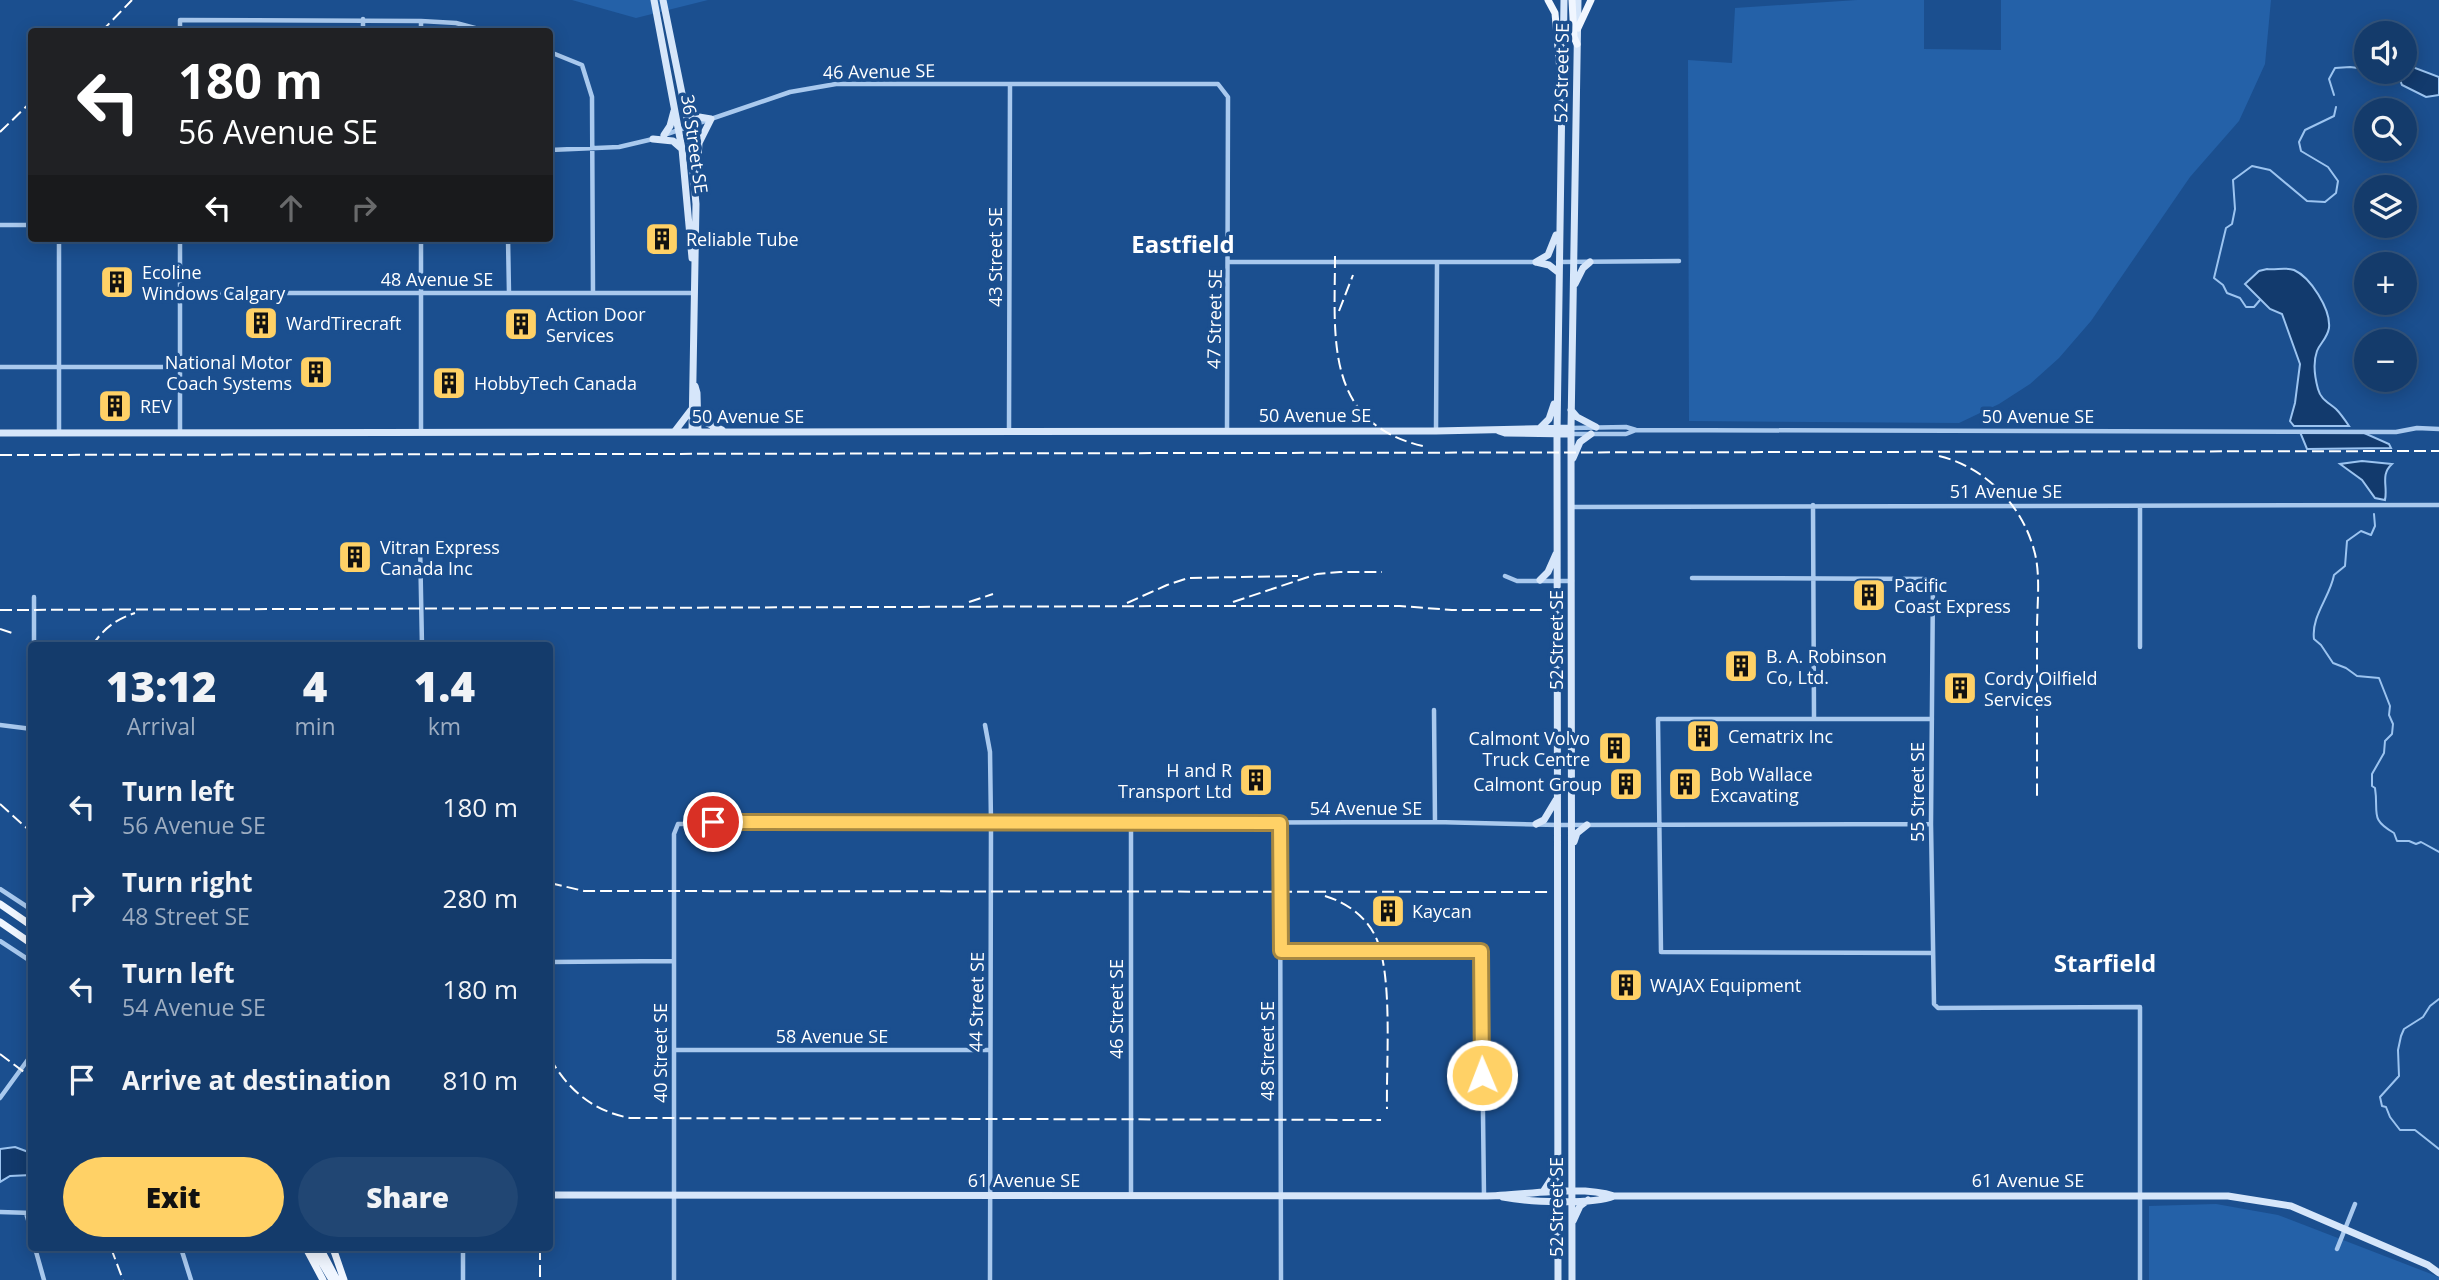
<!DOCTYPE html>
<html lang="en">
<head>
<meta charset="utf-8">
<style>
  body { margin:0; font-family:"Open Sans",sans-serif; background:#214673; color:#f1f3f6; height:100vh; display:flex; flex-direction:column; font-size:26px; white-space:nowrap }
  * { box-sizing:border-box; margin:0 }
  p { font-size:23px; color:#9dadc1 }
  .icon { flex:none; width:38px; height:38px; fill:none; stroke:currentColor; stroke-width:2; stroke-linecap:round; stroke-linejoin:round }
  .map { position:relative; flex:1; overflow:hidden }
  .sheet { position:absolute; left:28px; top:642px; width:525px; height:609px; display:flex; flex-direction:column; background:#143b6b; border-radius:7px; box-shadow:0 4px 18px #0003,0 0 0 2px #33557e }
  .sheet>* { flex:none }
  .hud { position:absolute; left:28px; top:28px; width:525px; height:214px; border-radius:7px; box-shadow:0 4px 18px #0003,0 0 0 2px #33557e; background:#202124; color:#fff; overflow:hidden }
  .fabs { position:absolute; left:2354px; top:21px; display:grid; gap:14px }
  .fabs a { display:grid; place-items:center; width:63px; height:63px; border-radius:50%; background:#143b6b; box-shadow:0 4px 18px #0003,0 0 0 2px #33557e; font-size:35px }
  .pin { position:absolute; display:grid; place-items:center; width:60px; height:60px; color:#fff; margin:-30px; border:4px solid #fff; border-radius:50%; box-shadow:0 2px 7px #0007 }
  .me { position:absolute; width:77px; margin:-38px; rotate:359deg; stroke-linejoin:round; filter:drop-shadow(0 0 5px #0008) }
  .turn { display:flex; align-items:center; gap:24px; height:147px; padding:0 35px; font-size:32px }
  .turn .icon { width:91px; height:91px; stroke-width:2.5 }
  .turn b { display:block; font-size:49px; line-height:60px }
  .lanes { display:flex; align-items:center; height:66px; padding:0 35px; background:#0003; justify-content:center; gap:35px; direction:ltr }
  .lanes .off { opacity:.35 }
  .eta { display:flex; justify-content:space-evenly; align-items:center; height:119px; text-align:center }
  .eta b { font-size:42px; font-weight:800; line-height:49px }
  .button { display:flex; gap:14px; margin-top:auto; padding:14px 35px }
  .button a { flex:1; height:80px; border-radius:42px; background:#ffd166; color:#111; font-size:28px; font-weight:800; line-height:80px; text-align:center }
  .button a+a { background:#214673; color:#f1f3f6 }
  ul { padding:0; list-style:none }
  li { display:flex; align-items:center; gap:21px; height:91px; padding:0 35px }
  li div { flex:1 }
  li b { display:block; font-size:26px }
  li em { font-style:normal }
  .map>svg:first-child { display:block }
</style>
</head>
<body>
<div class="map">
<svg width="2439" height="1280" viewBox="0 0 2439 1280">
  <rect width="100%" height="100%" fill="#1b4f8f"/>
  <path fill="#2461a8" d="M572,0h136l-72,18z
    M1857,0h67v49l77,1v-50h270l-6,64 -26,57 -49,56 -99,144 -32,37 -29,26 -31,20 -40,19 -270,-2 -1,-361 44,3 3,-55z
    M2216,1204l62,11 161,62v3h-290v-74z"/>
  <path fill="#123a6d" stroke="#9cc4f0" stroke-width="2" d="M2405,61l2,4 32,12v18l-13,2 -24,-12 -5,-13h7z
    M2267,269c9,1 19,-2 27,1 16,7 37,39 35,58 -2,11 -9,15 -12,23 -4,11 -2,27 1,38 3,11 10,13 18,20 5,5 9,11 13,17h-55l-4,-5 5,-18 5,-39 -18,-50 -12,-5 -25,-25 14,-13z
    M2300,432h62l27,12 2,4 -84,1z
    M2362,461l30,3c-12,11 -4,22 -7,36l-10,-2 -13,-18 -22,-16z
    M15,1147l16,6v22l-21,1 -10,6v-33z"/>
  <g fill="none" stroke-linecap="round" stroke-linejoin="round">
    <path stroke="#9cc4f0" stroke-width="2" d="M2334,95l-5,-16 6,-11 15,-1 16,2
      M2260,300l-6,7h-8l-6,-9 -13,-5 -4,-8 -9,-7 12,-50 6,-4 3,-15 -2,-29 19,-14 18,4 37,31 18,1 11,-9 2,-12 -10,-14 -27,-16 -2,-9 6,-12 29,-14 2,-9
      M2374,514l1,12 -4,9 -10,-4 -14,10 -2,25 -11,9c-4,22 -23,41 -20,64l7,6 12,18 13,5 11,8 22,2 11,28 -1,9 4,9 -1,10 -7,7 -1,12 -12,21v12l3,2c4,25 -6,31 19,45l3,8h12l7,3 5,-2 18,10
      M2439,999l-9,7 -7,11 -19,12 -3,7 -3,14 1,26 -19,21 2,9 4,1 4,10 10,13h15l24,19"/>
    <path stroke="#a9c9ee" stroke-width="4.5" d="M363,19v13
      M421,21v11
      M180,32v-12l241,1 35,2 34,9
      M550,52l32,13 10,32 1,196
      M664,135l126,-43 46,-8h382l10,13 -1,334
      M550,150l69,-3 34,-8
      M0,225h32
      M421,238v194
      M508,238l1,55
      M1229,262h307
      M1558,262l121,-1
      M180,293h515
      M0,367h180
      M1571,428l55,-1 10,3 760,2 21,-4 22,1
      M1436,430l1,-167
      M1009,431l1,-347
      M180,432v-194
      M59,433v-195
      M1571,434h55l10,-4
      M1813,505l1,212
      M2140,506v141
      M1572,507l867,-2
      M420,543l2,103
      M1505,576l12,5h55
      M1692,578l241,1 -2,245 3,180 4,4 202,-1v273
      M34,646v-49
      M1434,710l1,112
      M1932,719h-274l3,233 271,1
      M0,725l32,4
      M550,725v-1
      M985,725l5,27 1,71 -1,457
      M1131,823v372
      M1280,823l1,457
      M0,889l32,21
      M0,941l32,21
      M1281,951h200l3,245
      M550,962l123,-1
      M674,1050h315
      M0,1098l32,-44
      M0,1212l32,1
      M26,1213l6,20
      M35,1248l9,32
      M181,1248l10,32
      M2337,1249l18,-45
      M463,1280v-32
      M674,1280v-446l4,-10 757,-2 123,3 373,-1"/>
    <path stroke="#d6e6fa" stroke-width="7" d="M654,0l28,149 10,109
      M663,0l26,128 7,76 -4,228
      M1563,72l1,-72
      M686,111l7,5 18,3 -12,24 -2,29
      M664,135l6,-9 4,-15
      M653,139l20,2 8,7
      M1536,262l12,-7 8,-20
      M1536,262l13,3 9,7
      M1575,284l8,-16 7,-6
      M695,386l2,7 1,39
      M1571,410l6,7 19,10
      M698,413l7,9 17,8
      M1540,428l9,-9 5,-15
      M675,431l16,-21
      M1499,431l6,2 66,1
      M0,433l1436,-2 135,-3
      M1573,458l7,-16 11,-8
      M1540,580l8,-8 8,-18
      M1536,824l8,-4 12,-20
      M1574,842l3,-9 10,-8
      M1543,1192l13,-20
      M550,1195l934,1c38,0 95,-12 130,0h614l63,10 137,59 11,8
      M1503,1197c25,5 88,8 111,-1
      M1573,1221l7,-15 8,-6
      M1558,1280l-1,-846 5,-343
      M1572,1280l-1,-852 7,-428"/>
    <path stroke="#f0f6ff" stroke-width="7" d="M1548,0l7,13 7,81
      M1572,0l2,37 3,7
      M1578,28l13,-28
      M0,904l32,22
      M0,922l32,22
      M306,1248l17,32
      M313,1248l19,32
      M320,1248l17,32
      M333,1248l11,32"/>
    <path stroke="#fff" stroke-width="2" stroke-dasharray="12 5" stroke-linecap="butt" d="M101,32l31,-32
      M0,132l32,-31
      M1335,256c0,82 -12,169 92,191
      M1339,311l14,-36
      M0,455l2439,-4
      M1939,456c46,11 83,49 95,94 7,24 3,54 3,80 0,55 0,110 0,166
      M969,602l24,-8
      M1233,602l84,-28 23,-2h42
      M1127,603l40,-18 21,-7 110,-2
      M0,610l1178,-4h222l52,4h91
      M0,629l15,5
      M92,646c11,-17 24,-27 43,-33
      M0,804l32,29
      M550,883l34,8 964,1
      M1325,896c23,7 43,22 52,44 16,39 9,125 10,169
      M0,1054l32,24
      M550,1058c18,32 43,53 80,60l751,2
      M111,1248l12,32
      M540,1248v32"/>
  </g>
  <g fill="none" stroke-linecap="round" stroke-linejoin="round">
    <g stroke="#a68842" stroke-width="18">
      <path id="route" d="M713,822l567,1 1,128h200l1,124"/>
    </g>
    <use href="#route" stroke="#ffd166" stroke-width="12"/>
  </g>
  <defs>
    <g id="building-square" transform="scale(1.75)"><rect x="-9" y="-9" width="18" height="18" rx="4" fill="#ffd166" stroke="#1b4f8f"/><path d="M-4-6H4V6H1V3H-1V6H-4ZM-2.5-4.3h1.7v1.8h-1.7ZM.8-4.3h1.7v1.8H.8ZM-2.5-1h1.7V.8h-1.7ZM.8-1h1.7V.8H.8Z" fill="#111"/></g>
  </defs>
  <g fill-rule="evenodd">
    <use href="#building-square" x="662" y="239"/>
    <use href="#building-square" x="117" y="282"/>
    <use href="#building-square" x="261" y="323"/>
    <use href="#building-square" x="521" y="324"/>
    <use href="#building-square" x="316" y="372"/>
    <use href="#building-square" x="449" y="383"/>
    <use href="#building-square" x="115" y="406"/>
    <use href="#building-square" x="355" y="557"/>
    <use href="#building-square" x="1869" y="595"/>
    <use href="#building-square" x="1741" y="666"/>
    <use href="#building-square" x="1960" y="688"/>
    <use href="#building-square" x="1703" y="736"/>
    <use href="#building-square" x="1615" y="748"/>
    <use href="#building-square" x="1256" y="780"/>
    <use href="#building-square" x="1626" y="784"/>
    <use href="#building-square" x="1685" y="784"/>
    <use href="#building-square" x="1388" y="911"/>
    <use href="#building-square" x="1626" y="985"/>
  </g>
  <g text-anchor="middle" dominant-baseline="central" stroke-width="7" stroke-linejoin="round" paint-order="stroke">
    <g font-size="18" fill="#fff" stroke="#1b4f8f">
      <text transform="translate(879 71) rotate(-1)">46 Avenue SE</text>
      <text transform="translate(1561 73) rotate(-89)">52 Street SE</text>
      <text transform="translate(695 144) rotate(82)">36 Street SE</text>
      <text transform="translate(995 257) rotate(-90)">43 Street SE</text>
      <text x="437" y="279">48 Avenue SE</text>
      <text transform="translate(1214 319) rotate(-89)">47 Street SE</text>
      <text x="1315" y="415">50 Avenue SE</text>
      <text x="748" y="416">50 Avenue SE</text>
      <text x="2038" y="416">50 Avenue SE</text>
      <text x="2006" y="491">51 Avenue SE</text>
      <text transform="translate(1556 640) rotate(-90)">52 Street SE</text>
      <text transform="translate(1917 792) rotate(-90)">55 Street SE</text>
      <text x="1366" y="808">54 Avenue SE</text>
      <text transform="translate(976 1002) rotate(-89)">44 Street SE</text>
      <text transform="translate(1116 1009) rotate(-90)">46 Street SE</text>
      <text x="832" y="1036">58 Avenue SE</text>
      <text transform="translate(1267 1051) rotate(-90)">48 Street SE</text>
      <text transform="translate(660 1053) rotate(-90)">40 Street SE</text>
      <text x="1024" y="1180">61 Avenue SE</text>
      <text x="2028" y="1180">61 Avenue SE</text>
      <text transform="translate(1556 1207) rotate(-90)">52 Street SE</text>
    </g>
    <g font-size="18" fill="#fff" stroke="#1b4f8f" text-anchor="start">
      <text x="686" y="239">Reliable Tube</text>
      <text x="142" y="272">Ecoline<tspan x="142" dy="21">Windows Calgary</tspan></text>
      <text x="546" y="314">Action Door<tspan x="546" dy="21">Services</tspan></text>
      <text x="286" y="323">WardTirecraft</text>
      <text x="292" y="362" text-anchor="end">National Motor<tspan x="292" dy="21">Coach Systems</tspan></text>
      <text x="474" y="383">HobbyTech Canada</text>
      <text x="140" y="406">REV</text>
      <text x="380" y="547">Vitran Express<tspan x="380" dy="21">Canada Inc</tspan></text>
      <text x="1894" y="585">Pacific<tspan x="1894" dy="21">Coast Express</tspan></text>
      <text x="1766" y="656">B. A. Robinson<tspan x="1766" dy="21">Co, Ltd.</tspan></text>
      <text x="1984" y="678">Cordy Oilfield<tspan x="1984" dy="21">Services</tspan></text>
      <text x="1728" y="736">Cematrix Inc</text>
      <text x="1590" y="738" text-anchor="end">Calmont Volvo<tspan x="1590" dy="21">Truck Centre</tspan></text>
      <text x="1232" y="770" text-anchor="end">H and R<tspan x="1232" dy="21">Transport Ltd</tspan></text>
      <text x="1710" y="774">Bob Wallace<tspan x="1710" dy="21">Excavating</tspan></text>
      <text x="1602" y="784" text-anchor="end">Calmont Group</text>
      <text x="1412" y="911">Kaycan</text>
      <text x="1650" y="985">WAJAX Equipment</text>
    </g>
    <g font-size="24" font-weight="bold" fill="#fff" stroke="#1b4f8f">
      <text x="1183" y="243">Eastfield</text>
      <text x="2105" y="962">Starfield</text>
    </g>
  </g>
</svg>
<div class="fabs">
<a><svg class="icon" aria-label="sound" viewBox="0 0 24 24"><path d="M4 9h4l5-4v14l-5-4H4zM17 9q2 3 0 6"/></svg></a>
<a><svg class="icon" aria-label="search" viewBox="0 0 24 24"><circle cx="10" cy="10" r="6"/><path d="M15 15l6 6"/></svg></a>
<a><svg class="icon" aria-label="layers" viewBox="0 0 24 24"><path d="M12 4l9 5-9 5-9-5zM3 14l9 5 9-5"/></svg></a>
<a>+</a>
<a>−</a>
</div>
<div class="pin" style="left:713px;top:822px;background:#d93025"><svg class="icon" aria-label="arrive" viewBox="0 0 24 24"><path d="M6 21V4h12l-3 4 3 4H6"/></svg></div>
<svg class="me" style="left:1482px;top:1075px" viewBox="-20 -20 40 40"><circle r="17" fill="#ffd166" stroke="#fff" stroke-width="3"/><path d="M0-11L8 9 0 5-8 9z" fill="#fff"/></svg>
<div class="hud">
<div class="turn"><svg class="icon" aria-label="left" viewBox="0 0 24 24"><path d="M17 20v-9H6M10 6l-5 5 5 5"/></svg><div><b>180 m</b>56 Avenue SE</div></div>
<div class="lanes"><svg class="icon" aria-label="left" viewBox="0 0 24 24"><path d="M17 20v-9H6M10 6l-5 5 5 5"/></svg><svg class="icon off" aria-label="ahead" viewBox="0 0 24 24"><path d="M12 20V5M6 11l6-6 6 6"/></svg><svg class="icon off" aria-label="right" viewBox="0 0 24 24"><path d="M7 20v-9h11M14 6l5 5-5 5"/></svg></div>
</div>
<section class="sheet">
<div class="eta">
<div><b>13:12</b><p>Arrival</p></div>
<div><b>4</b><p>min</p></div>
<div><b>1.4</b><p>km</p></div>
</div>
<ul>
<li><svg class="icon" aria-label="left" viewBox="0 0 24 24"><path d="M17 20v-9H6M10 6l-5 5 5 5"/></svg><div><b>Turn left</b><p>56 Avenue SE</p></div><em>180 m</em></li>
<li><svg class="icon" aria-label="right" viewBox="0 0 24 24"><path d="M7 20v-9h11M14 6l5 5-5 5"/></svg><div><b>Turn right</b><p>48 Street SE</p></div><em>280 m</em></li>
<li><svg class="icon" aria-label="left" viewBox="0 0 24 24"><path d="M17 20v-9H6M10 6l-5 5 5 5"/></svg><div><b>Turn left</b><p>54 Avenue SE</p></div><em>180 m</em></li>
<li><svg class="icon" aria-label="arrive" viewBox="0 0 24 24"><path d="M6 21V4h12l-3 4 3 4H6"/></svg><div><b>Arrive at destination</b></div><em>810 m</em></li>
</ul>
<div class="button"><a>Exit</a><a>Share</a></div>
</section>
</div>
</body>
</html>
